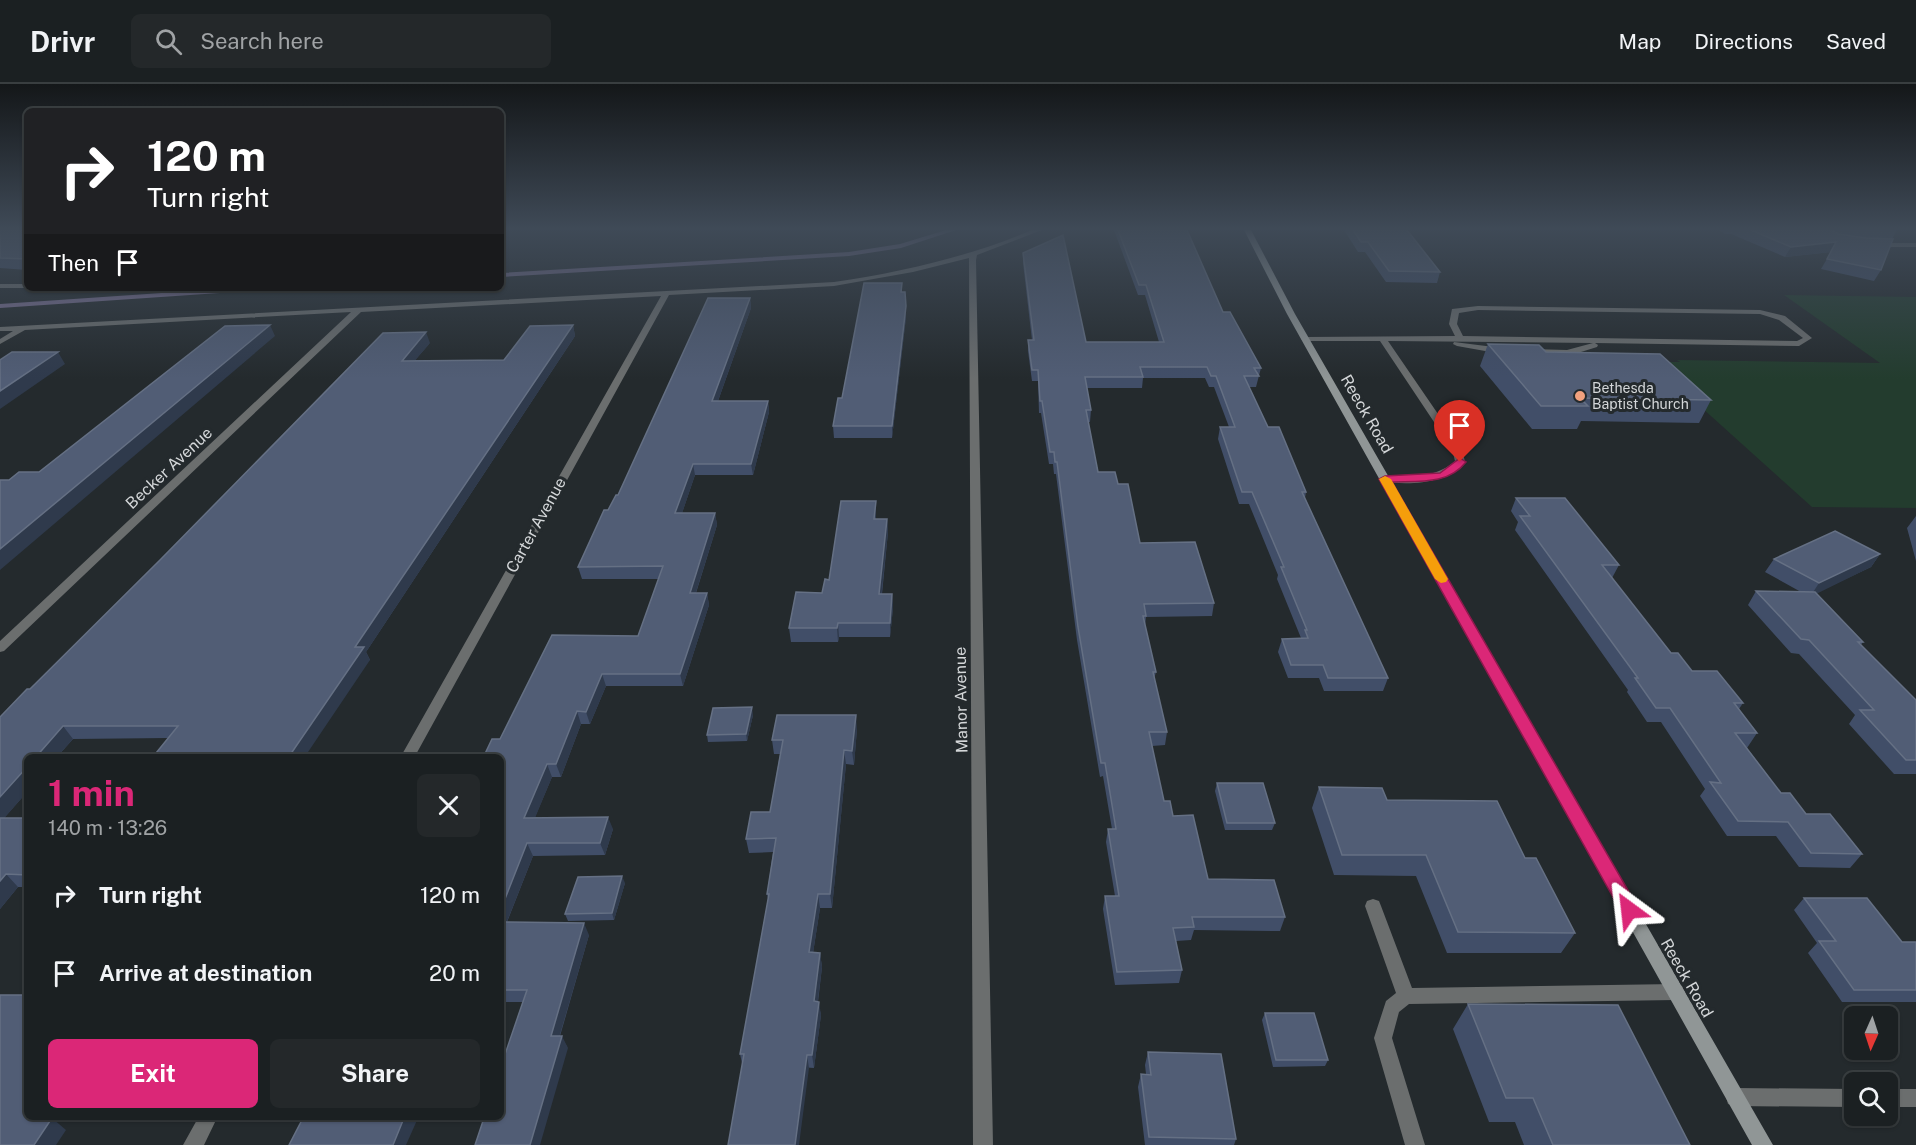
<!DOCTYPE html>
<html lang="en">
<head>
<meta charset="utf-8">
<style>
  body { margin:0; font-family:"Public Sans",sans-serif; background:#24282a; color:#f1f3f6; height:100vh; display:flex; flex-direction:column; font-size:22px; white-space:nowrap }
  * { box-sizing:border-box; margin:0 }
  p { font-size:20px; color:#a0a3a5 }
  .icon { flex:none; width:33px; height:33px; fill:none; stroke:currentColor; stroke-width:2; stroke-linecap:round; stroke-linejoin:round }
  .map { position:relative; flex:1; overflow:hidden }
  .drawer { position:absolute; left:24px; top:670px; width:480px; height:366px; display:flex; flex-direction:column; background:#1b2022; border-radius:9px; box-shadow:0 2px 4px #0004,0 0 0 2px #393e40 }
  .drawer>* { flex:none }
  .banner { position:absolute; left:24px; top:24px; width:480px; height:183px; border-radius:9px; box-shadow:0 2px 4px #0004,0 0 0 2px #393e40; background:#202124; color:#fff; overflow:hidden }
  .needle { width:39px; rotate:183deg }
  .buttons { position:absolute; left:1844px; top:922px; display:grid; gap:12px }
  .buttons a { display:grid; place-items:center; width:54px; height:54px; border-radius:9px; background:#1b2022; box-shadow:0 2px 4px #0004,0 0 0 2px #393e40; font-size:30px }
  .pin { position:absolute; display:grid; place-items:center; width:51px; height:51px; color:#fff; margin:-62px -26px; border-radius:50% 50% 50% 0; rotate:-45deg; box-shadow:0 0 6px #0007 }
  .pin .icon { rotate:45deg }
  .me { position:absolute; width:66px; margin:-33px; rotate:330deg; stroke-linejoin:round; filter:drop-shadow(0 0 4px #0008) }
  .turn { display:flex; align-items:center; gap:21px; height:126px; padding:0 24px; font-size:27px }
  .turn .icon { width:78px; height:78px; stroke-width:2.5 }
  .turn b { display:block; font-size:42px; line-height:51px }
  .then { display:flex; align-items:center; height:57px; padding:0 24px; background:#0003; gap:12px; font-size:22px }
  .round { display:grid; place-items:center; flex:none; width:63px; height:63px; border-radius:9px; background:#24282a }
  .head { display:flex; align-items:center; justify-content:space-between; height:102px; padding:0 24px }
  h1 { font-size:36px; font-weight:700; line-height:45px; color:#db2777 }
  .button { display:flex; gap:12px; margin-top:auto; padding:12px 24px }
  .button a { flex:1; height:69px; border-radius:9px; background:#db2777; color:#fff; font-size:24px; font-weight:700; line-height:69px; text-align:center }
  .button a+a { background:#24282a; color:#f1f3f6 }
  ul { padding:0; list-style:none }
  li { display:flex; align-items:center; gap:18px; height:78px; padding:0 24px }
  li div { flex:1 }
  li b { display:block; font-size:22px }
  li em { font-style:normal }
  header { display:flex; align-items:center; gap:36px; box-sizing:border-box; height:84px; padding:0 30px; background:#1b2022; border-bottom:2px solid #393e40 }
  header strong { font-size:28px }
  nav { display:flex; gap:33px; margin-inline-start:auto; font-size:21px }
  .search { width:420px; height:54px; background:#24282a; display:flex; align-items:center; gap:15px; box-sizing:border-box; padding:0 21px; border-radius:9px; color:#a0a3a5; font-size:22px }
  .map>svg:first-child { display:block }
</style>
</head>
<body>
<header>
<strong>Drivr</strong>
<div class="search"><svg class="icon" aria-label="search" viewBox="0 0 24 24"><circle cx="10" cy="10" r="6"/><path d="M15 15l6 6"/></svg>Search here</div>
<nav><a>Map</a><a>Directions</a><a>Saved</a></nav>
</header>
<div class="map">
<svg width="1916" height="1061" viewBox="0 0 1916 1061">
  <rect width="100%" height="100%" fill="#242a2d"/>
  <path fill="#233c2e" d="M1784,211l132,2v211l-104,-1 -161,-145h29l-3,-2 203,3z"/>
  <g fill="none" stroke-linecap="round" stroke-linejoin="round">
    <path fill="#796e90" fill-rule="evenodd" d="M946,146h10l-55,18 -52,8 -348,21v-4l348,-21 51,-8z
      M235,204h32l-3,2 -264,18v-4z"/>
    <path fill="#6b6e6e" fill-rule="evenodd" d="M1478,222l282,4 25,6 27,22 -13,8 -204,-3 3,2 -1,2 -29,9 -37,-1 -4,-3 4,-3 36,1 26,-7 -205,-2 74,108 3,13c-19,22 -57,24 -84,19l-1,-2 5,-3c25,0 50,3 70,-15l-3,-12 -72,-108h-75l-4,-2 4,-2 150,-1 -6,-12 3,-15zM1478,226l282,4 19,6 24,18 -6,3 -334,-5 -6,-12 2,-11z
      M1454,258l48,6 4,3 -4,3 -45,-8 -4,-2z
      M1373,815l6,2 2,5 31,82 264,-4 6,2 3,6 -3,6 -6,2 -267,4 -10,8 -7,26 33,107h-20l-31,-107 12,-37 10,-8 -31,-87 2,-5z"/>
    <path fill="#6b6e6e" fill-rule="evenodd" d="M1032,146h10l-65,25 -1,5 17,885h-20l-4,-887 -56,14 -79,14 -165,9 -255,463h-14l261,-462 -300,16 -357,339 -4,1v-11l351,-329 -326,18 -25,14v-5l13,-8h-13v-4l834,-45c68,-10 134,-25 198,-52z
      M1916,159v4h-41l-3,-2 3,-2z
      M0,200h27l1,4h-28z
      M1735,1004l119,1v18l-119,-1 -7,-2 -2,-7 2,-7z
      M1887,1005h29v18h-29z
      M198,1034h19l-13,27h-21z"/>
    <path fill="#909696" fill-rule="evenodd" d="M1244,146h7l44,84 478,831h-21l-465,-831z"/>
  </g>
  <path fill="#414e68" d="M0,146h27v40l-27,-2z
    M1114,146h73l36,82 38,56 -5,19h-7l19,40 38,65 -1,6 83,180 -5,13h-59l-5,-13h-31l-10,-26 4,-13 19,-1 -24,-59 1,-4 -29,-71h-10l-21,-65 2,-12h9l-15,-40h-5l-4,-9h-62l-1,10h-55l4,22 -1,12h-2l10,50 20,12 22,59 74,60 -2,13 -66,1 -1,9 11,46 -2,7 13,53 -2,13 -13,1 12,55 44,78 77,38 -5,14 -86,-1 -3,10 -15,1 6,29 -3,13 -64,2 -12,-76 2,-13h10l-9,-54 2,-13h4l-9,-53 -3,1 -23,-137 -21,-166h-2l-1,-10h-4l-8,-51h-2l-1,-32h-6l-4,-30v-11h4l-9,-77v-10l63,89h73l-14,-47h-7z
    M1344,146h63l33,42 -3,11 -51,-1 -21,-30h-7z
    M1719,146h178l-5,9 -11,31 -7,11 -53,-12 10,-17 -46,5 -54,-23h-6z
    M902,199v9l4,25 -14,121h-58l-1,-12 9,-28z
    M750,214l1,10 -33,93h50l1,11 -16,63h-58l-13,38h33l2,12 -21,68h11l2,12 -26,81h-77l-16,38h-9l-20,53h-9l-17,40 78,12 -8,26 -72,1 -26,66 82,13 -29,101 8,12 -45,-46h-22v-244l-1,-19 138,-103 21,-57h-77l-4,-12 30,-57 10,-15z
    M573,241l2,11 -209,316 4,8 -202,78 -95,1 -17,19h-29v34l-23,26h23v69h-9l-18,22v-192l30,-28 400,-346 -15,17h89z
    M1488,260l58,8 165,48 -12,23 -118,-2 -4,8h-45l-52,-63z
    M1516,414l103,67 -7,13 59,75 21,18 51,32 -4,6 18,24 -10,15 34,45 25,21 56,40 -12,14 -51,-1 -23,-31h-49l-27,-40 5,-7 -44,-67h-14l-20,-30 1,-2 -113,-160 3,-8 -7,-11z
    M876,417v18h11l1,13 -6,62h10l1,14 -3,29h-51l-1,5h-47l-2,-14 33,-35z
    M1916,432v45l-9,-33z
    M1880,470l-9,13 -55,26 47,49 -2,3 55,55v74h-22l-45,-50 6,-9 -56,-61 -8,-1 -43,-48 8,-14 45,1 -36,-20 9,-13z
    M753,631l-6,26 -39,1 -1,-7z
    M857,645l-3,36 -8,-1 -14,144h-12l-7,45h7l2,14 -4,35 3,13 -7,53 -72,-5 -2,-9 28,-155 -1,-5 6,-42 -24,1 -3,-14 24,-27 10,-58h-6l-2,-14z
    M1217,699l58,40 -3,7h-47l-10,-39z
    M1319,703l68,13 138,58 50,75 -14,20h-114l-31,-77 -82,-1 -22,-67z
    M625,799l-11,37 -46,1 -3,-7z
    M1804,814l98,44h14v60h-74l-34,-49 9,-10 -23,-33z
    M1468,920l222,141h-166l-9,-23h-26l-36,-93z
    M1265,929l63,47 -3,6 -52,1 -11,-47z
    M1148,968l88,87 -2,6h-89l-7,-58 3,-13h5l-1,-9z"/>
  <path fill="#2f3a4c" d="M1836,158l-5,10 -46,5 6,-10z
    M750,214l1,10 -37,104 -2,-11z
    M906,222v11l-14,121v-12z
    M270,241l5,11 -275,234v-21z
    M573,241l2,11 -209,316 4,8 -66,98h-16l67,-111z
    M426,248l4,11 -24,28 -4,-10z
    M58,268l7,12 -65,45v-18z
    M768,317l1,11 -16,63 -2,-11z
    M693,380l2,11 -17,50 -3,-12z
    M876,417v13l-2,18v-13z
    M715,429l2,12 -25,80 -2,-12z
    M887,435l1,13 -8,76 -1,-14z
    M1880,470l-9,13 -61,30 9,-14z
    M707,509l2,12 -26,81 -3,-12z
    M892,510l1,14 -3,29v-14z
    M838,539l1,14 -1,5 -1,-14z
    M602,590l4,12 -16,38 -4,-12z
    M752,623l1,8 -6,26 -1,-7z
    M577,627l4,13 -20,53 -5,-13z
    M856,631l1,14 -3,36 -2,-14z
    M63,642l10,13 -17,19h-21z
    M844,666l2,14 -14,144 -2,-14z
    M547,680l5,13 -22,53 -6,-12z
    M27,683v25l-27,31v-26z
    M608,733l5,12 -8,26 -5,-12z
    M527,759l6,13 -31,78 -1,-2v-23z
    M6,790l12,13 -18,22v-28z
    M622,792l3,7 -11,37 -2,-7z
    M818,810l2,14 -9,58 -2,-14z
    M584,839l5,12 -33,113 -5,-12z
    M820,869l2,14 -6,48 -2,-14z
    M819,918l2,13 -7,53 -2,-13z
    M562,952l6,12 -28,97h-10z
    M807,971l2,13 -10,77h-4z
    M52,1034l14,12 -10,15h-22z
    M404,1034h14l-12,27h-13z"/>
  <path fill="#515d75" stroke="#657084" stroke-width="1.5" d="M0,146h27v29l-27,-1z
    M1118,146h69l36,82h7l31,56h-7l5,8h-15l24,51h11l27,65h-4l86,186h-60l-5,-13h-32l-9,-26 26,-1 -3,-8h2l-26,-63h3l-32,-75h-10l-22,-65h15l-19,-51h-5l-4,-9h-67l3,10h-58l6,33h-5l12,62h17l3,12h10l12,59 55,-1 19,61 -70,1 2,12h-3l13,56h-3l14,60h-18l15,69h6l3,15 20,-1 15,64 66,1 11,37h-93l2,10 -21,1 9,42 -65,2 -12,-76h14l-11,-67h8l-11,-66h-4l-23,-136 -21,-165h-2l-1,-10h-4l-8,-51h-2l-2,-31h-6l-4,-30h6l-11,-87 40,-18 23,107h78l-18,-57h-7z
    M1353,146h54l33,42 -51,-1 -21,-29h-7z
    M1751,146h80l7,4 28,4 27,1 -12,31 -54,-11 9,-17 -45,5z
    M864,199h38l-1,9h4l1,14 -14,120h-59l5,-28h4z
    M708,214h42l-38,103h56l-17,63h-58l-18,49h40l-25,80h17l-27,81h-78l-16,38 -9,-1 -21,53h-9l-23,54 84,-1 -8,26h-73l-26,66v-151h-18l9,-19h8l52,-104 86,1 25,-70 -85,1 26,-57h4l8,-15h2z
    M270,241l-270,224v-69h9l10,-8h20l186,-146z
    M573,241l-218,322h9l-76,111h-136l26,-32h-115l-28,32h-8v9l-27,30v-80l27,-28h3l130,-129 223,-227 43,-1 -24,29 102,-1 26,-34z
    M1488,260l51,1 7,7 114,2 51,46 -131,-2 8,8h-47z
    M12,268h46l-58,39v-31z
    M1516,414h49l54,67h-17l69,88h7l14,18h25l26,32h-9l23,30h-22l46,60h9l16,21h24l32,40 -51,-1 -23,-31 -50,-1 -28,-39 11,1 -51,-75h-14l-21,-30h3l-118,-162h10z
    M841,417h35l-2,18h13l-8,75h13l-2,29h-52l-1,5h-48l7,-36 26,1 3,-14 4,1z
    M1835,447l45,23 -61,29 -45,-24z
    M1756,507l59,1 48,50h-5l58,58v60h-10l-46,-50h14l-65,-70 -8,-1z
    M752,623l-6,27 -39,1 6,-27z
    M777,631h79l-4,36 -8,-1 -14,144h-12l-9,58 11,1 -6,48 5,1 -7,53h-5l-12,90h-67l16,-91h-4l29,-160h-2l9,-56 -30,1 5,-27h19l13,-72h-11z
    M1217,699h46l12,40h-48z
    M1319,703l63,1 5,12 110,1 28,57h11l39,75 -117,-1 -32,-77h-84z
    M0,734h27v57l-21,-1 -6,7z
    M622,792l-10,37 -47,1 13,-37z
    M1804,814h63l35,44h14v48h-62l-35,-49h17z
    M501,838l83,1 -33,113h11l-32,109h-55l9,-27h17v-52l26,-76h-26z
    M0,911h27v123h25l-18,27h-34z
    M1468,920l150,1 72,140h-137l-20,-47h-27z
    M1265,929h49l14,47h-52z
    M1148,968l73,2 15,85 -87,-2 -8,-63 10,1z
    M303,1034h101l-11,27h-104z"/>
  <linearGradient id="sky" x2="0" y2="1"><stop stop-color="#141719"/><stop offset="0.49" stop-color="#3f4a57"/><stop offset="1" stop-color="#3f4a57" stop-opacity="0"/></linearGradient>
  <rect width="1916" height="295" fill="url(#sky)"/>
  <path fill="#db2777" stroke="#8e194d" stroke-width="1.5" d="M1460,374l6,4c-18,23 -47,19 -74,20l244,422 2,6 -2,5 -7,3 -6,-3 -244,-436 6,-3 55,-3z"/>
  <path fill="#f59e0b" d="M1385,392l6,3 57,100 -2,3 -5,1 -6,-4 -56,-100z"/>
  <circle fill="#f2a17e" stroke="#242a2d" stroke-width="2" cx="1580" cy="312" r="6"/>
  <g text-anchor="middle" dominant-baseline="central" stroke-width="6" stroke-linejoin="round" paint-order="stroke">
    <g font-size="14" fill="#d4d7d9" stroke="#242a2d" text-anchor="start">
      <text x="1592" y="304">Bethesda<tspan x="1592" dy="16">Baptist Church</tspan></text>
    </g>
    <g font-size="16" fill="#d4d7d9" stroke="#242a2d">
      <text transform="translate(1367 330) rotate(60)">Reeck Road</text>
      <text transform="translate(169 384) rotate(-43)">Becker Avenue</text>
      <text transform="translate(536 441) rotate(-61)">Carter Avenue</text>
      <text transform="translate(961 616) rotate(-91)">Manor Avenue</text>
      <text transform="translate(1687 894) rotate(60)">Reeck Road</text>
    </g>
  </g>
</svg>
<div class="buttons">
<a><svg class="needle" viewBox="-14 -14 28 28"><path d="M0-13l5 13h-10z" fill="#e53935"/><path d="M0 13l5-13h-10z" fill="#a0a3a5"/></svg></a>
<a><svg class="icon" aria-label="search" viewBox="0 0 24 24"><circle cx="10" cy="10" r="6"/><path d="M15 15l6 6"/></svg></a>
</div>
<div class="pin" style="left:1460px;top:378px;background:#d93025"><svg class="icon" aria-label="arrive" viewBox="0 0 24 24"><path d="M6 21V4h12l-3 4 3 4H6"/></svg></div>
<svg class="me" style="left:1629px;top:826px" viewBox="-20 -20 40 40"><path d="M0-17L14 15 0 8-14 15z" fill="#db2777" stroke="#fff" stroke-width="4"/></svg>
<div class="banner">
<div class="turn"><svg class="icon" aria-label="right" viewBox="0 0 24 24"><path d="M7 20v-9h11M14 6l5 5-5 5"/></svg><div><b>120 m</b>Turn right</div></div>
<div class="then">Then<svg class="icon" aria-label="arrive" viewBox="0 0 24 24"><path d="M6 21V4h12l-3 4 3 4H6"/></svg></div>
</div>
<section class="drawer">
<div class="head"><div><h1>1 min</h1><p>140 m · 13:26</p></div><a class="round"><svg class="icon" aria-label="close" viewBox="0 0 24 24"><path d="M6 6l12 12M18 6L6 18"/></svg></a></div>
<ul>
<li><svg class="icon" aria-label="right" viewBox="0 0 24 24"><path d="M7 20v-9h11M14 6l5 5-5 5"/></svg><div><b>Turn right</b></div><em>120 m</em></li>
<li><svg class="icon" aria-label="arrive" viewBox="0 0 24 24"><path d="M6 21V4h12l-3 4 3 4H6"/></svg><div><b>Arrive at destination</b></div><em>20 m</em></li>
</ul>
<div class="button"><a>Exit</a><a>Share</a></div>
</section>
</div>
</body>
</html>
